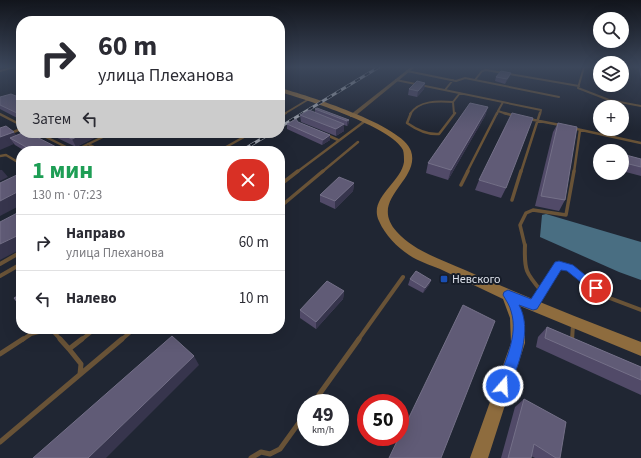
<!DOCTYPE html>
<html lang="ru">
<head>
<meta charset="utf-8">
<style>
  body { margin:0; font-family:"Source Sans 3",sans-serif; background:#f7f7f7; color:#2b2b33; height:100vh; display:flex; flex-direction:column; font-size:15px; white-space:nowrap }
  * { box-sizing:border-box; margin:0 }
  p { font-size:13px; color:#7c7c81 }
  .icon { flex:none; width:22px; height:22px; fill:none; stroke:currentColor; stroke-width:2; stroke-linecap:round; stroke-linejoin:round }
  .map { position:relative; flex:1; overflow:hidden }
  .side { position:absolute; left:16px; top:146px; width:269px; height:188px; display:flex; flex-direction:column; background:#fff; border-radius:16px; box-shadow:0 4px 16px #0002 }
  .side>* { flex:none }
  .hud { position:absolute; left:16px; top:16px; width:269px; height:122px; border-radius:16px; box-shadow:0 4px 16px #0002; background:#fff; color:#2b2b33; overflow:hidden }
  .tools { position:absolute; left:593px; top:12px; display:grid; gap:8px }
  .tools a { display:grid; place-items:center; width:36px; height:36px; border-radius:50%; background:#fff; box-shadow:0 4px 16px #0002; font-size:20px }
  .speed { position:absolute; left:297px; top:394px; display:flex; gap:8px; font-size:20px; font-weight:700; text-align:center }
  .speed>* { display:grid; place-content:center; width:52px; height:52px; border-radius:50%; background:#fff; box-shadow:0 4px 16px #0002; line-height:1 }
  .speed small { font-size:10px; font-weight:400 }
  .speed .limit { border:6px solid #d22; background:#fff; color:#111 }
  .pin { position:absolute; display:grid; place-items:center; width:34px; height:34px; color:#fff; margin:-17px; border:2px solid #fff; border-radius:50%; box-shadow:0 1px 4px #0007 }
  .me { position:absolute; width:44px; margin:-22px; rotate:19deg; stroke-linejoin:round; filter:drop-shadow(0 0 3px #0008) }
  .turn { display:flex; align-items:center; gap:14px; height:84px; padding:0 16px; font-size:18px }
  .turn .icon { width:52px; height:52px; stroke-width:2.5 }
  .turn b { display:block; font-size:28px; line-height:34px }
  .then { display:flex; align-items:center; height:38px; padding:0 16px; background:#0003; gap:8px; font-size:15px }
  .round { display:grid; place-items:center; flex:none; width:42px; height:42px; border-radius:16px; background:#f7f7f7 }
  .headline { display:flex; align-items:center; justify-content:space-between; height:68px; padding:0 16px }
  h1 { font-size:24px; font-weight:700; line-height:30px; color:#1e9e55 }
  ul { padding:0; list-style:none }
  li { display:flex; align-items:center; gap:12px; height:56px; padding:0 16px; border-top:1px solid #e1e1e2 }
  li div { flex:1 }
  li b { display:block; font-size:15px }
  li em { font-style:normal }
  .map>svg:first-child { display:block }
</style>
</head>
<body>
<div class="map">
<svg width="641" height="458" viewBox="0 0 641 458">
  <rect width="100%" height="100%" fill="#202633"/>
  <path fill="#496e82" d="M546,214l95,28v38l-22,-8 -79,-35 2,-22z"/>
  <g fill="none" stroke-linecap="round" stroke-linejoin="round">
    <path stroke="#695337" stroke-width="2" d="M584,67l-6,21 31,12 32,6
      M0,71l15,-4
      M407,71l49,10 9,-3 94,19
      M396,80l145,30 -1,4
      M475,80l7,-9 4,-1 93,16
      M445,90l8,-10
      M453,102l1,12
      M453,102l7,-9
      M503,102l-5,9 9,3
      M284,114l25,-15
      M410,114c9,-14 28,-13 43,-12
      M497,114l1,-3"/>
    <path stroke="#695337" stroke-width="2.5" d="M411,113l-4,10c10,7 20,12 32,11l16,-21
      M504,113l11,3
      M0,114l21,11
      M280,116l6,-3
      M529,119l31,6
      M572,128l69,15
      M11,133l10,-4
      M38,133l34,17h4l35,-17
      M327,135l11,5
      M88,144l14,7
      M219,151l32,-18
      M0,156l6,-1 15,9
      M297,172l68,-51
      M322,172l36,-30
      M467,172l30,-59
      M521,172l19,-59
      M574,172l6,-42"/>
    <path stroke="#695337" stroke-width="3.5" d="M280,185l18,-14
      M461,185l7,-14
      M512,200l9,-29
      M280,207l43,-36
      M525,246l-5,-21 6,-12 7,-3 33,5 8,-44"/>
    <path stroke="#695337" stroke-width="4" d="M525,245c-1,26 1,28 17,47
      M0,264l21,-12
      M0,276l21,-12
      M534,304l25,-39 19,8 29,24 34,13
      M51,329l10,11
      M22,340l9,-6 19,-5
      M81,340l14,-11
      M121,340l13,-11
      M358,340l45,-63
      M572,340l1,-15"/>
    <path stroke="#695337" stroke-width="5" d="M60,339l9,10 13,-10
      M69,349l12,15 -1,10
      M0,354l23,-15
      M313,403l46,-64
      M0,442l122,-103
      M251,458l10,-6 9,2 10,-5 26,-36"/>
    <path fill="#695337" fill-rule="evenodd" d="M411,67h4l-61,50h-4v-2z"/>
    <path fill="#8e6c3e" fill-rule="evenodd" d="M280,88c26,7 123,37 131,63 10,30 -44,48 -14,81 17,19 45,28 68,38 58,26 117,49 176,72v14l-121,-50 5,18v19l-37,115h-18l41,-115 -1,-25 -7,-19c-21,-10 -42,-20 -63,-30 -10,-4 -22,-8 -31,-14 -12,-8 -24,-20 -30,-34 -11,-23 22,-38 25,-59 0,-3 0,-9 -1,-12 -10,-23 -99,-51 -123,-58z"/>
    <g stroke="#a4a9b3" stroke-width="3">
      <path id="rail" d="M280,127l99,-60
        M241,151l30,-18"/>
    </g>
    <use href="#rail" stroke="#171d29" stroke-width="2" stroke-dasharray="5.5" stroke-linecap="butt"/>
  </g>
  <path fill="#514a68" d="M640,67h1v12l-2,-10z
    M511,73l-2,4 -4,7 -10,-3 1,-4z
    M21,75v8l-2,-1 -3,-6z
    M425,83l-1,6 -7,8 -9,-2 1,-6z
    M0,97l21,1v22l-21,-11z
    M488,107l-3,9 -37,64 -22,-7 2,-10z
    M315,109l34,11 -1,5 -1,1 -3,-1v6l-8,5 -35,-14 -1,-7 15,-2z
    M298,122l32,13v5l-8,5 -35,-16v-5z
    M558,123l7,77 -6,11 -24,-5 18,-74z
    M0,128l16,7 48,16h-39l-10,-6z
    M47,133h47l2,4 -20,10z
    M622,154l19,5v17l-19,-5z
    M479,180l27,8 -5,10 -26,-8z
    M354,183l-1,8 -18,18 -15,-7v-7z
    M410,279l21,1 -2,5 -6,8 -15,-8z
    M344,291l-1,8 -27,30 -16,-11v-8z
    M547,327l94,40v28l-105,-48 2,-10z
    M524,399l36,59h-25l-4,-2v2h-30l14,-51z"/>
  <path fill="#37354d" d="M511,73l-2,4 -4,7 2,-5z
    M425,83l-1,6 -7,8 1,-6z
    M488,107l-3,9 -37,64 3,-10z
    M21,112v7l-4,-6z
    M349,120l-1,5 -1,1v-5z
    M344,124v7l-8,5v-7z
    M14,132l6,9 -10,-3 4,6 -14,6v-13z
    M86,133h8l2,4 -20,10 -4,-8z
    M330,135v5l-8,5 1,-5z
    M0,170h2l6,7 -8,4z
    M354,183l-1,8 -18,18v-8z
    M21,190v15l-21,11v-15z
    M21,234v15l-21,11v-16z
    M431,280l-2,5 -6,8 2,-5z
    M344,291l-1,8 -27,30v-7z
    M194,356l5,9 -93,93h-18z"/>
  <path fill="#605b76" stroke="#747088" d="M501,71l10,2 -4,6 -11,-2z
    M21,75v4l-5,-3z
    M417,81l8,2 -7,8 -9,-2z
    M11,94l10,4v14l-4,1 -17,-8v-8z
    M470,103l18,4 -37,63 -23,-7z
    M317,108l32,12 -2,1 -32,-12z
    M309,110l35,14 -8,5 -36,-14z
    M512,113l21,5 -27,70 -27,-8z
    M296,119l2,3 32,13 -7,5 -36,-16z
    M558,123l19,4 -12,73 -24,-4z
    M6,126l8,6 -14,5v-9z
    M22,133h7l35,18h-31l-23,-13z
    M58,133h28l-14,6z
    M608,148l13,3h-13z
    M622,154l19,5v8l-16,-4v3l-3,-1z
    M21,173v17l-21,11v-18z
    M339,177l15,6 -19,18 -15,-6z
    M21,211v23l-21,10v-22z
    M416,271l15,9 -6,8 -15,-9z
    M327,281l17,10 -28,31 -16,-12z
    M21,294v13l-7,-9z
    M463,305l32,16 -54,137h-52l10,-21h1v-1z
    M547,327l94,40v13l-96,-42z
    M172,336l22,20 -106,102h-55z
    M524,399l42,23 -6,36h-4l-22,-14 -3,14h-23z"/>
  <linearGradient id="sky" x2="0" y2="1"><stop stop-color="#12151c"/><stop offset="0.51" stop-color="#3c475b"/><stop offset="1" stop-color="#3c475b" stop-opacity="0"/></linearGradient>
  <rect width="641" height="131" fill="url(#sky)"/>
  <path fill="#2563eb" stroke="#184099" d="M559,261l14,4 28,23 -5,4 -4,-1 -25,-20 -6,-1 -24,39 -4,1 -14,-5c14,25 -1,61 -11,86l-5,2 -5,-2 -2,-5c8,-23 23,-50 15,-75 -1,-5 -5,-11 -8,-16l1,-3 4,-2 23,9 24,-37z"/>
  <rect fill="#1a4fb4" stroke="#171d29" stroke-width="1.5" x="440" y="275" width="8" height="8" rx="2"/>
  <g text-anchor="middle" dominant-baseline="central" stroke-width="4" stroke-linejoin="round" paint-order="stroke">
    <g font-size="12" fill="#dee2eb" stroke="#171d29" text-anchor="start">
      <text x="452" y="279">Невского</text>
    </g>
  </g>
</svg>
<div class="tools">
<a><svg class="icon" aria-label="search" viewBox="0 0 24 24"><circle cx="10" cy="10" r="6"/><path d="M15 15l6 6"/></svg></a>
<a><svg class="icon" aria-label="layers" viewBox="0 0 24 24"><path d="M12 4l9 5-9 5-9-5zM3 14l9 5 9-5"/></svg></a>
<a>+</a>
<a>−</a>
</div>
<div class="speed"><div>49<small>km/h</small></div><div class="limit">50</div></div>
<div class="pin" style="left:596px;top:288px;background:#d93025"><svg class="icon" aria-label="arrive" viewBox="0 0 24 24"><path d="M6 21V4h12l-3 4 3 4H6"/></svg></div>
<svg class="me" style="left:503px;top:386px" viewBox="-20 -20 40 40"><circle r="17" fill="#2563eb" stroke="#fff" stroke-width="3"/><path d="M0-11L8 9 0 5-8 9z" fill="#fff"/></svg>
<div class="hud">
<div class="turn"><svg class="icon" aria-label="right" viewBox="0 0 24 24"><path d="M7 20v-9h11M14 6l5 5-5 5"/></svg><div><b>60 m</b>улица Плеханова</div></div>
<div class="then">Затем<svg class="icon" aria-label="left" viewBox="0 0 24 24"><path d="M17 20v-9H6M10 6l-5 5 5 5"/></svg></div>
</div>
<section class="side">
<div class="headline"><div><h1>1 мин</h1><p>130 m · 07:23</p></div><a class="round" style="background:#d93025;color:#fff"><svg class="icon" aria-label="close" viewBox="0 0 24 24"><path d="M6 6l12 12M18 6L6 18"/></svg></a></div>
<ul>
<li><svg class="icon" aria-label="right" viewBox="0 0 24 24"><path d="M7 20v-9h11M14 6l5 5-5 5"/></svg><div><b>Направо</b><p>улица Плеханова</p></div><em>60 m</em></li>
<li><svg class="icon" aria-label="left" viewBox="0 0 24 24"><path d="M17 20v-9H6M10 6l-5 5 5 5"/></svg><div><b>Налево</b></div><em>10 m</em></li>
</ul>
</section>
</div>
</body>
</html>
